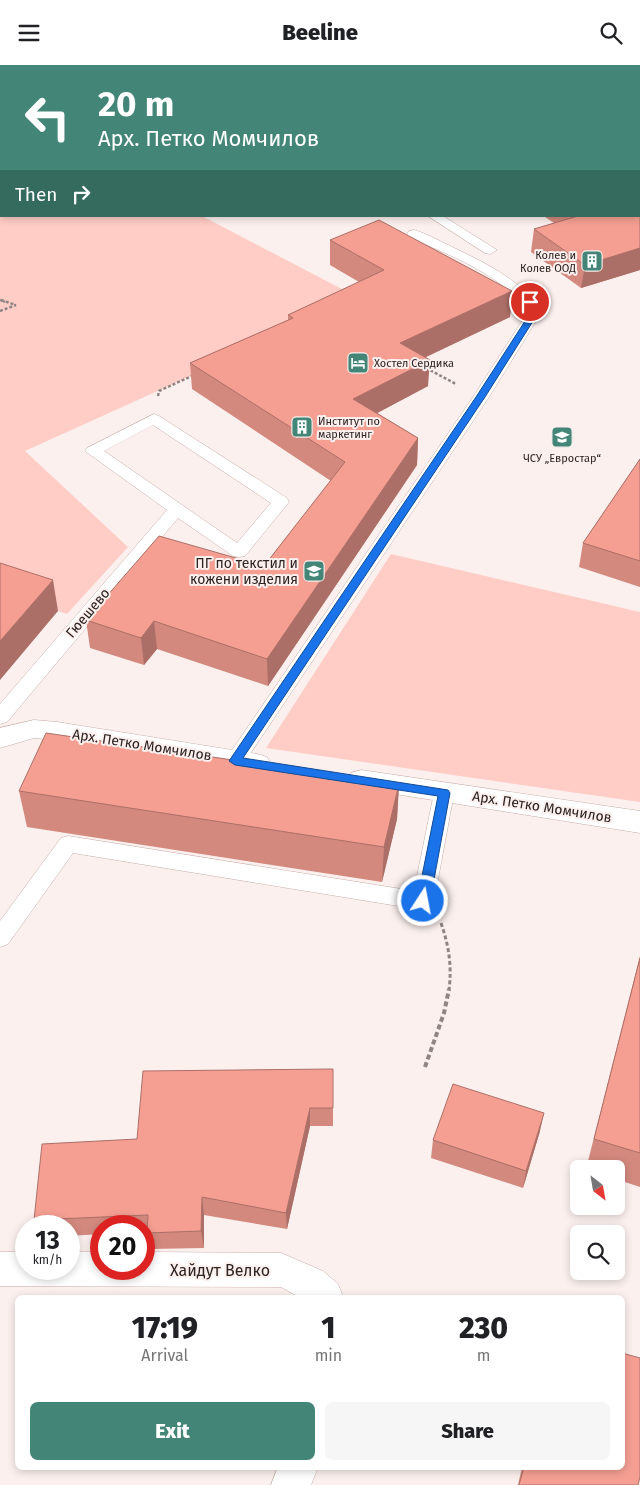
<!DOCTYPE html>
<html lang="en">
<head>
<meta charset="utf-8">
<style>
  body { margin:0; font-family:"Fira Sans",sans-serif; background:#f6f6f6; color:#202124; height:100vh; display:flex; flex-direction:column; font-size:19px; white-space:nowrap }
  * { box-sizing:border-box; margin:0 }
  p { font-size:16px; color:#757577 }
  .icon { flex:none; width:28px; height:28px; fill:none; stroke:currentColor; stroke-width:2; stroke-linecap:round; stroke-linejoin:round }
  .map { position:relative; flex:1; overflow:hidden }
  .side { position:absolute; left:15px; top:1230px; width:610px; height:175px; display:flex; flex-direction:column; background:#fff; border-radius:8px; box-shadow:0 2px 8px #0003 }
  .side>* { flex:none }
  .top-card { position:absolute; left:0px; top:0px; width:640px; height:152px; box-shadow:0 2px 8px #0003; background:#438577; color:#fff; overflow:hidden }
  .needle { width:32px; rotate:149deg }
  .buttons { position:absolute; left:570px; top:1095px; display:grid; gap:10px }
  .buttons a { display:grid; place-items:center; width:55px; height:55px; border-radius:8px; background:#fff; box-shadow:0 2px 8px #0003; font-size:25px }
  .speed { position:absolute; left:15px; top:1150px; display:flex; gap:10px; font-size:25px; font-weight:700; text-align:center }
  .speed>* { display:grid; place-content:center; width:65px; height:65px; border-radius:50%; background:#fff; box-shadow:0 2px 8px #0003; line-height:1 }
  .speed small { font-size:12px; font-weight:400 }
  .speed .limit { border:8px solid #d22; background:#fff; color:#111 }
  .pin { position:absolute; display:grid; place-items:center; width:42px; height:42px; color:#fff; margin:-21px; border:2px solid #fff; border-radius:50%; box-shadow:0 1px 5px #0007 }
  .me { position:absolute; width:55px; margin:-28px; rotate:11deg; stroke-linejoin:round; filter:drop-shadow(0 0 4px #0008) }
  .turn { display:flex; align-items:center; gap:18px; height:105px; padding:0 15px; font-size:22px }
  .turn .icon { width:65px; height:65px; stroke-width:2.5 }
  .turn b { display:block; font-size:35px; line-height:42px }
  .then { display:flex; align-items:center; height:48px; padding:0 15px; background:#0003; gap:10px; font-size:19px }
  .eta { display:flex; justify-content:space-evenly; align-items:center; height:85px; text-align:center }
  .eta b { font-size:30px; font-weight:800; line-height:35px }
  .cta { display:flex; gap:10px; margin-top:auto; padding:10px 15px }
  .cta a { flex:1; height:58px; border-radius:8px; background:#438577; color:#fff; font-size:20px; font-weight:800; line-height:58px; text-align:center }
  .cta a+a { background:#f6f6f6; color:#202124 }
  header { display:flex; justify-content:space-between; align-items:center; height:65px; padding:0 15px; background:#fff; font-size:22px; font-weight:800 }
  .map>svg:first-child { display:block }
</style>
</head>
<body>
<header><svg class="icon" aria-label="menu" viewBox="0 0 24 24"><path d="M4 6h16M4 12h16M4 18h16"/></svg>Beeline<svg class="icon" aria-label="search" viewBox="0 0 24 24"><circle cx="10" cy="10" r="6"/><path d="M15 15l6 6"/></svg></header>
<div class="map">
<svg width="640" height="1420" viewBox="0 0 640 1420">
  <rect width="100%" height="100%" fill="#fbf0ee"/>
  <path fill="#ffcdc6" d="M0,0h53l-52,1v150h201l159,83 -336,152 103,96 -61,67 -67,-22z
    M391,489l249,58v190l-374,-54z"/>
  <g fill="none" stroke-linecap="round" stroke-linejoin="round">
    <g stroke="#c7ada9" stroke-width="1">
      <path id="service" d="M428,151h15l54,34 -7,4 -5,-1z
        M414,165c11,3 22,9 32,14 35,17 72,33 95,66l-3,8 -49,79 -247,369 -7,2 -7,-2 -3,-5 3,-5 245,-359 51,-79 3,-8c-27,-37 -77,-54 -118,-73l-2,-3 2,-3z
        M154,349l5,2 128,82 2,4 -44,54 -6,1 -6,-1 -55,-38 -171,204 -7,2v-20l167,-194 -82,-59 2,-3zM153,360l118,78 -34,40 -133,-92z
        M444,721l7,2 3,5 -20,108 -3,6 -8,3 -350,-57 -65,91 -8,3v-26l61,-83 7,-2 346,55 20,-98 3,-5z"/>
    </g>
    <g stroke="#c7ada9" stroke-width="1">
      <path id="minor" d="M639,53h1v10h-1z
        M34,655l23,2 200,32 10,3 4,7 -4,7 -10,3 -200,-34 -23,-2 -34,10v-20z
        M361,705l279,41v22l-289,-46 -4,-7 4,-7z
        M0,1187h26v17h43v-17h32v17h43v-17l137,1 42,18 15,13 5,13h-44l-18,-10 -281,-1z
        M278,1402h40l-7,18h-40z"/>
    </g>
    <path stroke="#8f8583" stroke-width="2" stroke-dasharray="2.5 1" stroke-linecap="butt" d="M0,235l5,2"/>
    <path stroke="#8f8583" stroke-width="2.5" stroke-dasharray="3 2" stroke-linecap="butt" d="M1,235l15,5
      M0,246l16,-6
      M426,303l30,16
      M158,331l1,-5 35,-16"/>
    <path stroke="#8f8583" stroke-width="3" stroke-dasharray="4 2.5" stroke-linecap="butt" d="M441,858c8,23 11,43 8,67"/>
    <path stroke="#8f8583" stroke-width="4" stroke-dasharray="5 3" stroke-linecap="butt" d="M425,1002l19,-54 5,-24"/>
    <use href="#service" fill="#fff" fill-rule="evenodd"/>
    <use href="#minor" fill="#fff" fill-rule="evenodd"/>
  </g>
  <path fill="#d3897e" d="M640,73v132l-59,18 -50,-36 3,-23 20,-6 -9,-6v-1h94z
    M330,175l182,51 -2,26 -85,40 3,29 -51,27 41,25 -1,27 -149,221 -111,-37 -13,16 -54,-17 -4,-28 178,-54 67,-85 -139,-92 -2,-26 98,-43v-5l71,-33 -29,-17z
    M640,394v128l-61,-20 4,-24z
    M399,719l-2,35 -15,63 -355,-55 -8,-36z
    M640,891v231l-24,-8v-10h-30z
    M333,1004v57h-23l-23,103 -83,-14v33l-54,1 -3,-17h-3v-6h-43v8l-32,2v-10h-33l-2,-6 103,-81z
    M540,1066l-17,57 -92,-30 2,-18z
    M522,1402h100l16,18h-120z"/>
  <path fill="#ac6f67" d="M0,28h1v9l-1,1z
    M640,183v22l-59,18 4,-23z
    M512,226l-2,26 -111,53 1,-27z
    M430,295l-2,26 -75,40v-27z
    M418,373l-1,27 -149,221 -1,-27z
    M53,515l5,31 -58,69v-39z
    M154,556l3,28 -13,16 -3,-27z
    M399,719l-2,35 -15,63 2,-35z
    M310,1043v18l-23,103 -1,-16z
    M544,1048l-4,18 -17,57 3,-17z
    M202,1132l2,18v33l-3,-17z"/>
  <path fill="#f59f93" stroke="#ac6f67" d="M0,20l1,1v7h-1z
    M639,73h1v110l-55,17 -51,-36 44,-13h61z
    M379,155l133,71 -112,52 30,17 -77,39 65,39 -151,221 -113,-38 -13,17 -55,-18 73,-84 105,30 81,-104 -155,-99 103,-45 -5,-3 96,-45 -54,-30z
    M640,394v102l-57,-18z
    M0,498l53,17 -53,61z
    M46,668l353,51 -15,63 -365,-56z
    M640,893v195l-46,-14z
    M333,1004v39h-23l-24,105 -84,-16 -1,34 -54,2 1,-18 -114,5 8,-76 95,-5 6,-68z
    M453,1019l91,29 -18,58 -93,-31z
    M622,1288l18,5v119l-2,8h-119l5,-18h98z"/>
  <path fill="#1a73e8" stroke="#114b97" d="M527,235h5l6,10 -3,8 -50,79 -242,361 205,32 2,3 -20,108 -2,4h-9l-2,-4 21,-105 -203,-31 -6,-4 247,-364 51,-79 3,-8 -4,-8z"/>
  <defs>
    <g id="building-square" transform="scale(1.125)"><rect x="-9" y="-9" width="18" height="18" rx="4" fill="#438577" stroke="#fbf0ee"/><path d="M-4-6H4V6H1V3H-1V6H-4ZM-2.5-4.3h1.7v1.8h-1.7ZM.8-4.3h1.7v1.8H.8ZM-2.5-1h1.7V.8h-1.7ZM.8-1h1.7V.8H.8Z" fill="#fff"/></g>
    <g id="hotel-square" transform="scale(1.125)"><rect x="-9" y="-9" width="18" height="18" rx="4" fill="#438577" stroke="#fbf0ee"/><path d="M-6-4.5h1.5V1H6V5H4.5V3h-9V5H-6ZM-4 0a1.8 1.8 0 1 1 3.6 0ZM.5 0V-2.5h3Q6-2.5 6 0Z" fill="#fff"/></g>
    <g id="school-square" transform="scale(1.125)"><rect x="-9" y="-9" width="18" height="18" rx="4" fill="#438577" stroke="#fbf0ee"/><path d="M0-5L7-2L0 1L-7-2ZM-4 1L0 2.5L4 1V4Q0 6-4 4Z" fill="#fff"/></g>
  </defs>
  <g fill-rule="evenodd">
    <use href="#building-square" x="592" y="196"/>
    <use href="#hotel-square" x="358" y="298"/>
    <use href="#building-square" x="302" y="362"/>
    <use href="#school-square" x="562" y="372"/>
    <use href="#school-square" x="314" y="506"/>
  </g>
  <g text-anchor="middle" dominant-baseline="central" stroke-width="4" stroke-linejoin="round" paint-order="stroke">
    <g font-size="11" fill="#2d2321" stroke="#fbf0ee" text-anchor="start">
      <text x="576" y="190" text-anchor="end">Колев и<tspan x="576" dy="13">Колев ООД</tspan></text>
      <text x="374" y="298">Хостел Сердика</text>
      <text x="318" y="356">Институт по<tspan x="318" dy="13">маркетинг</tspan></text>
      <text x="562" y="393" text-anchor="middle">ЧСУ „Евростар“</text>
    </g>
    <g font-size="14" fill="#2d2321" stroke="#fbf0ee" text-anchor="end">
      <text x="298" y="498">ПГ по текстил и<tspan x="298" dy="16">кожени изделия</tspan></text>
    </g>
    <g font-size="14" fill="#2d2321" stroke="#fbf0ee">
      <text transform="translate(88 548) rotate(-50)">Гюешево</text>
      <text transform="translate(142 680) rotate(9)">Арх. Петко Момчилов</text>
      <text transform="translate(542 742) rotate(9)">Арх. Петко Момчилов</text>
    </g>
    <g font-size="16" fill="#2d2321" stroke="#fbf0ee">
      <text x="220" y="1205">Хайдут Велко</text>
    </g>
  </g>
</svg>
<div class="buttons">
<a><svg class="needle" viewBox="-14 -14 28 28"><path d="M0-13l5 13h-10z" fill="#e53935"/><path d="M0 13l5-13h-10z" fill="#757577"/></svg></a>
<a><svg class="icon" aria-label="search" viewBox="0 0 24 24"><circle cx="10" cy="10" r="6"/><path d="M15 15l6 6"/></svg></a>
</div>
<div class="speed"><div>13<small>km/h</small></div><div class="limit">20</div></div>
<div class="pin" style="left:530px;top:237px;background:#d93025"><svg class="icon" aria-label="arrive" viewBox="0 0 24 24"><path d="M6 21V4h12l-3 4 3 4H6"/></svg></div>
<svg class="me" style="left:423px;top:836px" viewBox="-20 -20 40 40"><circle r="17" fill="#1a73e8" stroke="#fff" stroke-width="3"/><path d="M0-11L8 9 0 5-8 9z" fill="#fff"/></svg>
<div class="top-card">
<div class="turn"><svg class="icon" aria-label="left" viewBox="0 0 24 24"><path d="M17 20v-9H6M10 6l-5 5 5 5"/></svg><div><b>20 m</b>Арх. Петко Момчилов</div></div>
<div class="then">Then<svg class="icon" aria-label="right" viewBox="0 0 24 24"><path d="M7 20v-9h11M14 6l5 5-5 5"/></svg></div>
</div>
<section class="side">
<div class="eta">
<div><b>17:19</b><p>Arrival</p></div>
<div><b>1</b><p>min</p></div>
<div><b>230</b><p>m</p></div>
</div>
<div class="cta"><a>Exit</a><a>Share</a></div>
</section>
</div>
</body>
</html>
